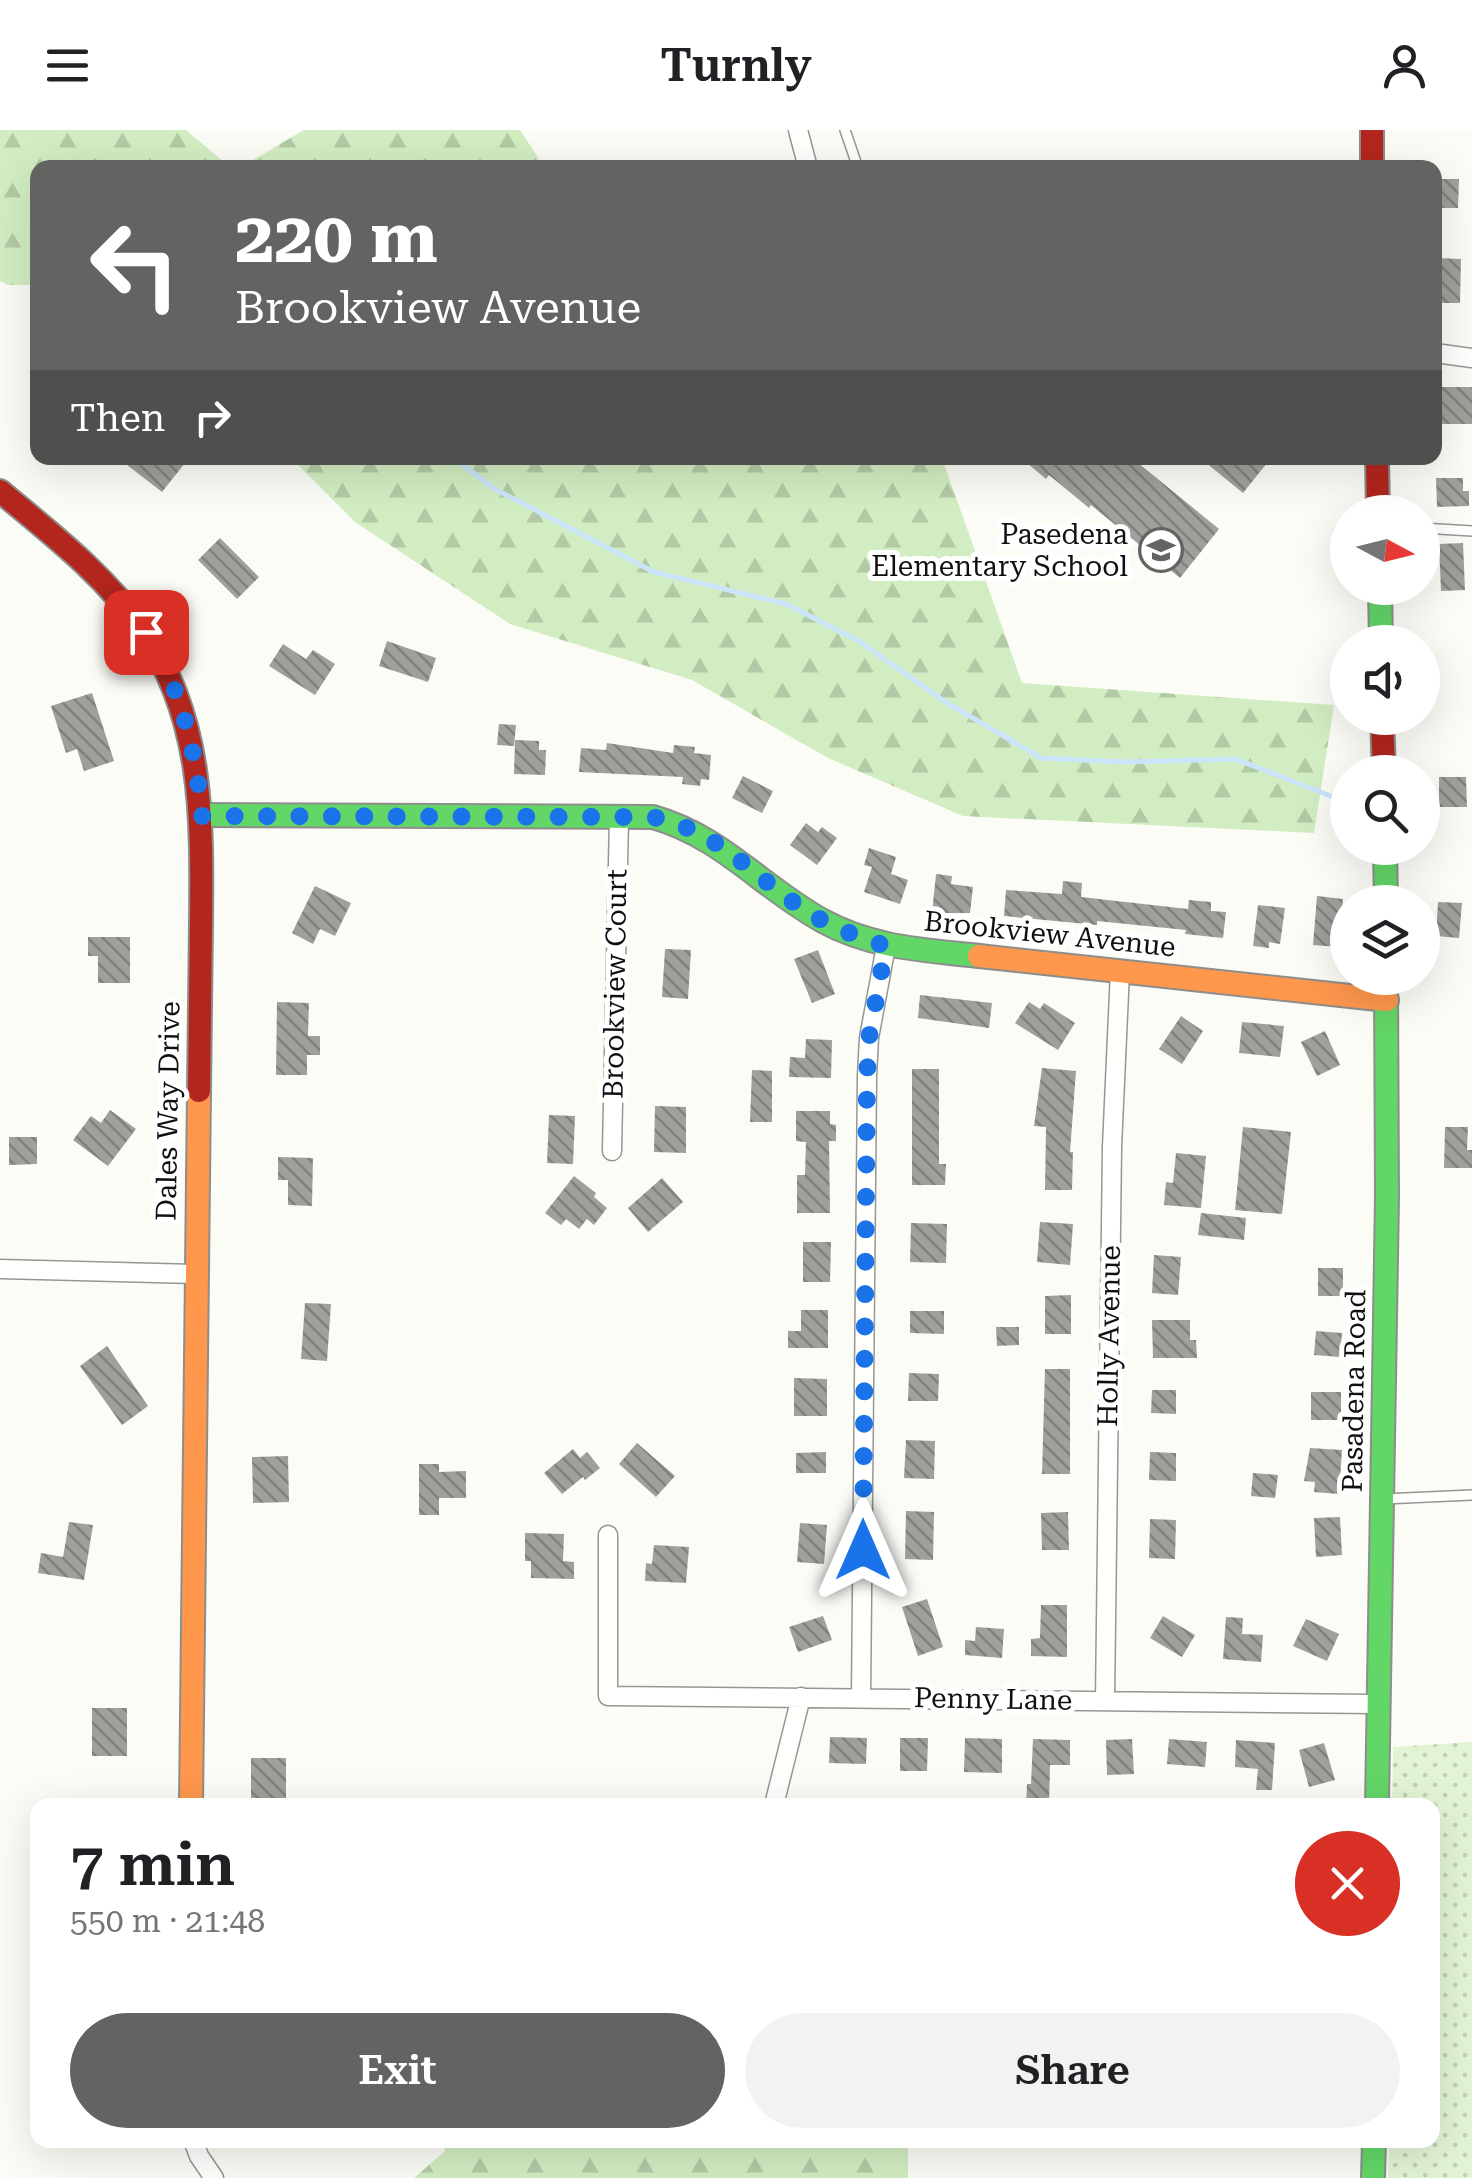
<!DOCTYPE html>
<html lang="en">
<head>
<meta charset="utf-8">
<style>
  body { margin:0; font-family:"Roboto Serif",serif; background:#f2f2f2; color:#202124; height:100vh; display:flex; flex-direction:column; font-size:38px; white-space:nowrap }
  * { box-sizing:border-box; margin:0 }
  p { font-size:32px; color:#757577 }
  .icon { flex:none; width:55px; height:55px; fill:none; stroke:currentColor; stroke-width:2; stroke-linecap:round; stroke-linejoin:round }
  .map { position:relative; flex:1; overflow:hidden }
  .side { position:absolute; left:30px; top:1668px; width:1410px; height:350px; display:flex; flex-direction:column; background:#fff; border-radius:20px; box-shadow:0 10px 40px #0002 }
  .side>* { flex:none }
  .guide { position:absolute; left:30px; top:30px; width:1412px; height:305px; border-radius:20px; box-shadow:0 10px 40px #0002; background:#636361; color:#fff; overflow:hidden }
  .needle { width:65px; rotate:97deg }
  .buttons { position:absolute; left:1330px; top:365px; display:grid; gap:20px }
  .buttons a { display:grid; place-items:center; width:110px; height:110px; border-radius:50%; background:#fff; box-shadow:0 10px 40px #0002; font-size:50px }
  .pin { position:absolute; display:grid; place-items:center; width:85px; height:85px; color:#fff; margin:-42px; border-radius:20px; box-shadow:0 5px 15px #0006 }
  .me { position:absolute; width:110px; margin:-55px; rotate:0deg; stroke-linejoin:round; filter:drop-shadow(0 0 8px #0008) }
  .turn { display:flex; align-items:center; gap:35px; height:210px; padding:0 40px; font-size:45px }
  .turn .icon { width:130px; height:130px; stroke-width:2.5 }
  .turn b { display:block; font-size:70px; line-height:85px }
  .then { display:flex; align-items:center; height:95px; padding:0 40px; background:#0003; gap:20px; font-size:38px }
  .round { display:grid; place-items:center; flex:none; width:105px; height:105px; border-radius:52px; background:#f2f2f2 }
  .summary { display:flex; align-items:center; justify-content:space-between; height:170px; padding:0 40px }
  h1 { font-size:60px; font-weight:600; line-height:75px }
  .action { display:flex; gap:20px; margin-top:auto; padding:20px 40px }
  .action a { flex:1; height:115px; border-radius:60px; background:#636361; color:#fff; font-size:40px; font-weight:600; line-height:115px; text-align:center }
  .action a+a { background:#f2f2f2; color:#202124 }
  header { display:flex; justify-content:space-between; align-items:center; height:130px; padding:0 40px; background:#fff; font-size:45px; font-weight:600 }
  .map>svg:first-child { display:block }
</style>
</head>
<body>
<header><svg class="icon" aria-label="menu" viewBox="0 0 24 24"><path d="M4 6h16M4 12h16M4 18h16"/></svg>Turnly<svg class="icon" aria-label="person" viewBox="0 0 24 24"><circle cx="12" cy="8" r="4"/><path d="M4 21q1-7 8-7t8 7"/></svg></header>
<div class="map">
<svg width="1472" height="2048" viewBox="0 0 1472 2048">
  <defs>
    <pattern id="forest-firs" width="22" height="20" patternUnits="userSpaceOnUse" patternTransform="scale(2.5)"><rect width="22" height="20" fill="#d2edc2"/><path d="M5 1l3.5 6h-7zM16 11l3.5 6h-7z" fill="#b3caa6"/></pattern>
    <pattern id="park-dots" width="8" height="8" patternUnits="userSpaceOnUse" patternTransform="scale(2.5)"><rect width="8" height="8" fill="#e3f4d5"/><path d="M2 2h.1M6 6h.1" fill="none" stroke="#c2d0b6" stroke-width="1.8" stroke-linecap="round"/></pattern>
    <pattern id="building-back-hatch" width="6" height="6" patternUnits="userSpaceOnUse" patternTransform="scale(2.5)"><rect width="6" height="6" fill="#a09f9c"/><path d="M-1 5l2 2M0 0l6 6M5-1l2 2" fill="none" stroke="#81807e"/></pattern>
  </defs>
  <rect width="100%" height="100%" fill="#fcfcf7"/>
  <path fill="url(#forest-firs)" d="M0,0h186l44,37 -192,1 -1,117h-29l-8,-4z
    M304,0h216l19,29 -2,9 -296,-1z
    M291,328h651l80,225 312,22 -20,128 -351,-17 -135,-58 -136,-78 -182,-56 -155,-102z
    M441,2010h467v38h-494l31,-27z"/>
  <path fill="url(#park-dots)" d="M1472,1612v436h-84l1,-38h43v-335h-40l1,-58z"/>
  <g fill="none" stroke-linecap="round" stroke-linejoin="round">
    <path stroke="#cae4fa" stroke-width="5" d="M453,328l42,31 159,83 132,32 73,37 85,60 97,57 82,4 113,-3 112,44"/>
  </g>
  <path fill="url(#building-back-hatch)" d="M1435,49h24l-1,29h-21z
    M1435,128l26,1 -1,44h-22z
    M1435,257h37v37h-37z
    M118,328h71l-27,34z
    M1021,328h111l87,71 -39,49 -89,-73 -2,3 -40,-33 -3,4z
    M1200,328h71l-28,35z
    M1436,348h27v13h6v15l-32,1z
    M220,408l39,39 -22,22 -39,-39z
    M1463,413l2,47 -24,1 -2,-47z
    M387,511l49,17 -8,24 -49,-16z
    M283,514l23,15 7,-9 22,14 -20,31 -46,-29z
    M92,563l22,68 -30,10 -7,-22 -11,4 -15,-47z
    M499,594l17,1 -2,21 -17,-1z
    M515,610l24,1v9h7l-1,25 -31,-1z
    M607,613l66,10 1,-8 21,2 -1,6 17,2 -2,25 -8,-1 -1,7 -18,-2 1,-7 -104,-5 2,-24 25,2z
    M743,646l30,15 -11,22 -30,-15z
    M1439,647h27l1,30h-28z
    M806,693l12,9 4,-5 15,11 -20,27 -27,-20z
    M869,718l27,9 -5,17 17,6 -8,24 -36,-12 8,-25 -8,-2z
    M936,744l16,2 -1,8 22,3 -3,26h-38z
    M1063,751l19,2 -1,14 107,12 1,-9 22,2v9l15,1 -3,26 -38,-4 1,-4 -89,-9v4l-93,-9 2,-26 56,4z
    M315,756l36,17 -16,33 -15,-7 -7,15 -21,-11z
    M1317,766l26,3 -5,48 -25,-2z
    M1438,772l24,1 -3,35 -23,-2z
    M1258,775l27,3 -5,36 -11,-2v6l-16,-2z
    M88,807h42v46h-32v-27h-10z
    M665,819l26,1 -3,49 -26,-2z
    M818,820l17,44 -23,9 -18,-44z
    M920,865l72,8 -3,25 -71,-10z
    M277,872l32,1 -1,33h12v19h-13v20h-31z
    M1029,872l11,7 4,-6 31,20 -17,27 -43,-27z
    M1181,886l22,15 -21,33 -23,-15z
    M1242,892l42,4 -4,31 -41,-4z
    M1325,901l15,34 -23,11 -16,-34z
    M806,909l26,1 -1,38 -42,-1 1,-20 15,1z
    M1042,938l34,3 -6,81h3l-1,38h-27l1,-63 -12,-1z
    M912,939h27v95h7l-1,21h-33z
    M752,940l20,1v51h-22z
    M655,976l31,1v46l-32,-1z
    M110,980l26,19 -28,37 -35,-26 18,-24 10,7z
    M796,981h34v13l6,1v16h-7l1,72h-33v-38h8l1,-33 -10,-1z
    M549,985l26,1 -2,48 -26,-1z
    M1243,997l48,5 -9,82 -47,-4z
    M1445,997h23l-1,23h5v18h-28z
    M9,1007h28v27l-28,1z
    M1176,1023l30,3 -5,52 -37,-3 2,-23 7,1z
    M278,1027l35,1 -1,48 -24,-1v-25h-10z
    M574,1046l22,17 -2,4 13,11 -13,17 -7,-6 -8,10 -13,-10 -5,6 -16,-12z
    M662,1048l21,24 -35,30 -20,-24z
    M1201,1083l45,5 -2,22 -46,-5z
    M1040,1092l33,2 -3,41 -33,-3z
    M911,1093l36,1 -1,39 -36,-1z
    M803,1112h28l-1,40h-27z
    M1154,1125l27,2 -3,38 -26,-2z
    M1318,1138h25v28h-25z
    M1071,1165v39h-26v-38z
    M305,1173l26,1 -4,57 -26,-2z
    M801,1180h27v38h-40v-17h13z
    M910,1181h34v23l-34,-1z
    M1152,1190h38v20h6l1,18h-44z
    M996,1197h23v18l-22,1z
    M1316,1201l26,2 -2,24 -26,-2z
    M107,1216l41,60 -26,19 -42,-59z
    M1045,1239h25v105h-28z
    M909,1243l30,1 -1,27h-30z
    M794,1248l33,1v37h-33z
    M1152,1260h24v24l-25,-1z
    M1311,1262h30v28h-30z
    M906,1310l29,1 -1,38 -30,-1z
    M637,1313l38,33 -19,21 -37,-33z
    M1310,1318l32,2 -3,44 -25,-2 1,-10 -11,-1z
    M573,1319l7,9 7,-6 13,16 -15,12 -2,-3 -21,17 -18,-21z
    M826,1322v21h-30v-20z
    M1150,1322l26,1v28l-27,-1z
    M288,1326l1,46 -36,1 -1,-46z
    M419,1334h20v8l27,-1v27h-27v17h-20z
    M1253,1343l25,2 -3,23 -24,-2z
    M906,1381l28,1 -1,48 -28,-1z
    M1068,1382l1,38h-27l-1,-37z
    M1340,1387l2,38 -26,2 -2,-39z
    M1150,1389l26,1 -1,39 -26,-1z
    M69,1392l24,3 -9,55 -46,-7 3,-20 22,4z
    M800,1393l27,2 -3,39 -27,-2z
    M525,1403l39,1 -1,27 11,1v17l-43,-1v-17h-6z
    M654,1415l35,2 -3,36 -41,-2 1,-18 6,1z
    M927,1469l16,48 -25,9 -16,-49z
    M1041,1475h26v52l-36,-1v-17l9,-1z
    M823,1486l9,24 -34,12 -9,-25z
    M1163,1486l32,19 -13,22 -32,-19z
    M1226,1487l17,1 -1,16 21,1 -2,27 -38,-3z
    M1306,1489l33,15 -12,27 -34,-15z
    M976,1497l28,2 -2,29 -37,-3v-15l10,1z
    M92,1578h35v48h-35z
    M830,1607l37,1 -1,26 -37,-1z
    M900,1608h28l-1,33h-27z
    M965,1608l37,1v34l-38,-1z
    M1033,1609l37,1v25h-20l-1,40h-23l1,-21h4z
    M1132,1609l2,35 -27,1 -1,-35z
    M1169,1609l38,3 -2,25 -38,-3z
    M1236,1610l39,3 -3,47h-16l2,-21 -23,-2z
    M1324,1613l11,37 -26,7 -10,-37z
    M251,1628h35v47h-35z"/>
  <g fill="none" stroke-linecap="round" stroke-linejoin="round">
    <g stroke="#969694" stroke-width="12">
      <path id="lane" d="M845,0l13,38
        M1422,398l50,3
        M1384,1369l88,-4"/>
    </g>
    <g stroke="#969694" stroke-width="21">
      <path id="street" d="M798,0l10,38
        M1435,223l37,5
        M612,1021l7,-334
        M0,1139l195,5
        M608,1405v161l770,8
        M861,1568l6,-622 2,-38 17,-92
        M1105,1571l7,-554 8,-176
        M774,1675l27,-108
        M193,2010l6,16 15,22"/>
    </g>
    <g stroke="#8d8d8b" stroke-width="26">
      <path id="fast" d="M1380,458l1,54
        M202,685l451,2c70,20 108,70 170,104 49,27 102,29 156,35
        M1385,718l1,54
        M1377,1675l10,-608 -1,-219
        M1373,2048l1,-38"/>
    </g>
    <g stroke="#8d8d8b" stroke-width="26">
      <path id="slow" d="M979,826l408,44
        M191,1675l8,-714"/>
    </g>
    <g stroke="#8d8d8b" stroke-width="26">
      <path id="jam" d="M1372,0v38
        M1377,328l1,54
        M0,361c50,42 105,84 142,138 62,90 60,190 59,294 -1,56 -1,112 -2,168
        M1382,588l2,54"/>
    </g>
    <use href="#lane" stroke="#fffffe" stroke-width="9"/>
    <use href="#street" stroke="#fffffe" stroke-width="18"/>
    <use href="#fast" stroke="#63d668" stroke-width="22"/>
    <use href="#slow" stroke="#ff974d" stroke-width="22"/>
    <use href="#jam" stroke="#b3261e" stroke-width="22"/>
  </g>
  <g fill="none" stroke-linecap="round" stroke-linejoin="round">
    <path stroke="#1a73e8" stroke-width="18" stroke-dasharray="0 32.4" d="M146,502c35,57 50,117 56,184l451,1c70,15 102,63 160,98 22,14 47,22 73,31l-17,92 -2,38 -4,474"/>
  </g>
  <defs>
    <g id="school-ring" transform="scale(2.25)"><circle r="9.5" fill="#fff" stroke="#636361" stroke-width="1.5"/><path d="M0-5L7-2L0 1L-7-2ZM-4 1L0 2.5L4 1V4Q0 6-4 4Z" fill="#636361"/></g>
  </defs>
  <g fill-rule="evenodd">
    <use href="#school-ring" x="1161" y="420"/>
  </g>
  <g text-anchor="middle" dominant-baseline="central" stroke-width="10" stroke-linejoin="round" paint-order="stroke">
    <g font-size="28" fill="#101010" stroke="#fff" text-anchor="end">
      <text x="1128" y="404">Pasedena<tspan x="1128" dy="32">Elementary School</tspan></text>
    </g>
    <g font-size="28" fill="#101010" stroke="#fff">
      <text transform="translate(1050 804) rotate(6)">Brookview Avenue</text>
      <text transform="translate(615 854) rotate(-89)">Brookview Court</text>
      <text transform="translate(168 981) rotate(-89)">Dales Way Drive</text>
      <text transform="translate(1109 1206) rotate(-89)">Holly Avenue</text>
      <text transform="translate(1354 1261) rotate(-89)">Pasadena Road</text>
      <text transform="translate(993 1569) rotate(1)">Penny Lane</text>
    </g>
  </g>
</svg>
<div class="buttons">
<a><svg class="needle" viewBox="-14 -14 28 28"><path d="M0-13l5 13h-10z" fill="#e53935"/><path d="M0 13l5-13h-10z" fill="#757577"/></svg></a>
<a><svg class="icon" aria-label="sound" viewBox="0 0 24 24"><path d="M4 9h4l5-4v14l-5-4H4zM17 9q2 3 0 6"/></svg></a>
<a><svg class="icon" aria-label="search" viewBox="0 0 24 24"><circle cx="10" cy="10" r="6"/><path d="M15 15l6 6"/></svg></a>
<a><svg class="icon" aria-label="layers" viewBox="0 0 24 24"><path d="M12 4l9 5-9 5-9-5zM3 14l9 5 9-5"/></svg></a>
</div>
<div class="pin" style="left:146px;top:502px;background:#d93025"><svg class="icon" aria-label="arrive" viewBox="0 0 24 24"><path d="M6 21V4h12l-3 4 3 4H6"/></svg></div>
<svg class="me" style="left:863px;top:1420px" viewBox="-20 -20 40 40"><path d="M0-17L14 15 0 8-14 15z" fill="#1a73e8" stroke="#fff" stroke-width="4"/></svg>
<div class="guide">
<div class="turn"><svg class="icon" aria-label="left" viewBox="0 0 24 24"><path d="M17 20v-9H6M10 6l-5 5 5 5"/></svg><div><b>220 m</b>Brookview Avenue</div></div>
<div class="then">Then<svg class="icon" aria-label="right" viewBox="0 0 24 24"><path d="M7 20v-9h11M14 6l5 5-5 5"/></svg></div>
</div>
<section class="side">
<div class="summary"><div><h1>7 min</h1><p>550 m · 21:48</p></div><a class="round" style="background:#d93025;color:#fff"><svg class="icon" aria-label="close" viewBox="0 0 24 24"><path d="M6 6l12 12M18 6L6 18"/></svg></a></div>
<div class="action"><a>Exit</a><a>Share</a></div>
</section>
</div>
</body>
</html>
